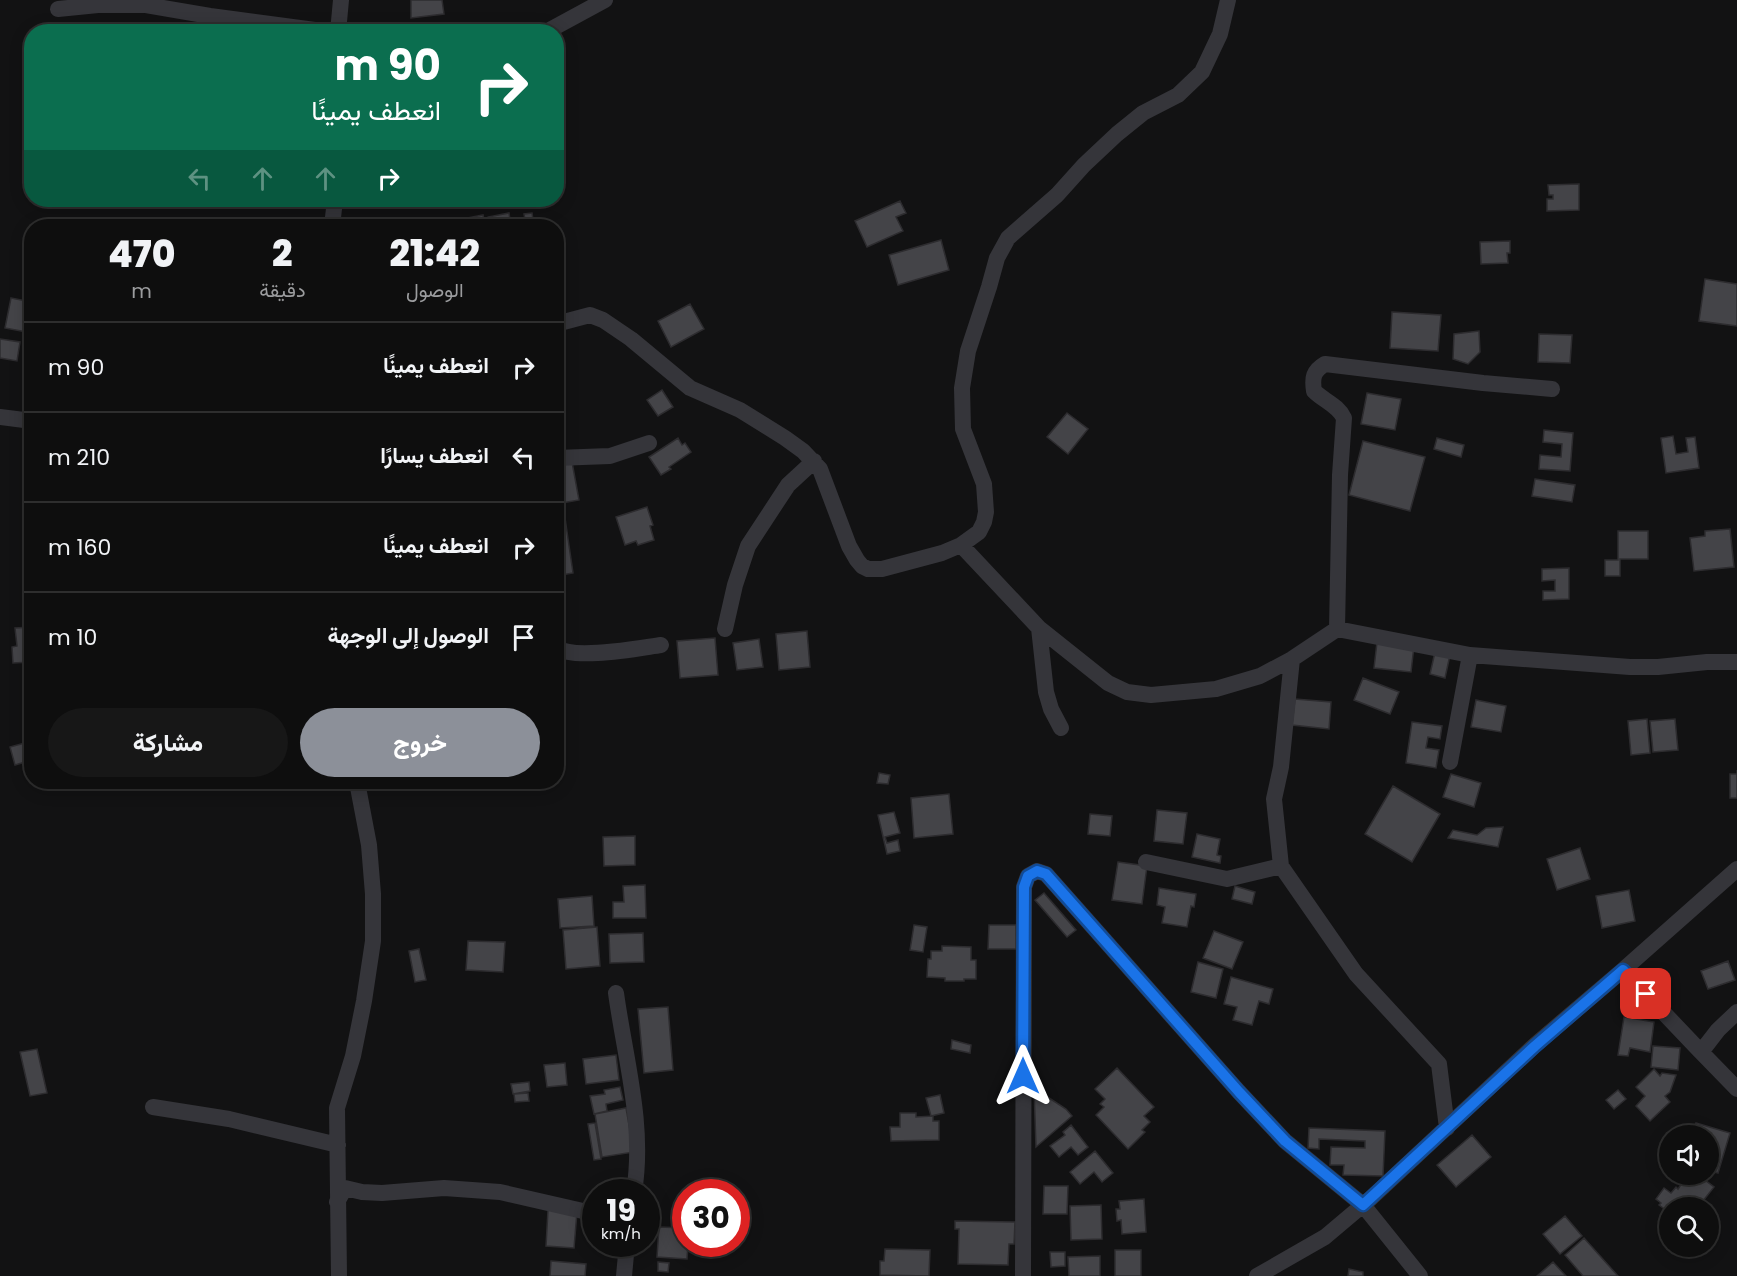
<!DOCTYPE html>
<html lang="ar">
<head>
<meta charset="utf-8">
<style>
  body { margin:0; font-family:Poppins,Vazirmatn,sans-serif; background:#171717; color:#f1f3f6; direction:rtl; height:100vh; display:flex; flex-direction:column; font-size:22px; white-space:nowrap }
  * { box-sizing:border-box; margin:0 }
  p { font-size:20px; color:#9b9c9e }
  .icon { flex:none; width:33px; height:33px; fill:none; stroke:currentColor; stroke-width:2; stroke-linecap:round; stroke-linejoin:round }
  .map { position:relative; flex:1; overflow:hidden; direction:ltr }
  .drawer { position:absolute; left:24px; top:219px; width:540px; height:570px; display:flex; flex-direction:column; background:#0e0e0e; border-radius:24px; box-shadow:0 3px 15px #0003,0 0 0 2px #2e2e2e; direction:rtl }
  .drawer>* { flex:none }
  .banner { position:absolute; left:24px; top:24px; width:540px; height:183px; border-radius:24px; box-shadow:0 3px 15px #0003,0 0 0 2px #2e2e2e; direction:rtl; background:#0b6e4f; color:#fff; overflow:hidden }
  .buttons { position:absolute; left:1659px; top:1125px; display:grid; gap:12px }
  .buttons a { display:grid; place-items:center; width:60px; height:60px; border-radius:50%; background:#0e0e0e; box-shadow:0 3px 15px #0003,0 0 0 2px #2e2e2e; font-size:30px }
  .speed { position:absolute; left:582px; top:1179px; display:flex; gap:12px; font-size:30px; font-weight:700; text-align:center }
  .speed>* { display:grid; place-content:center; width:78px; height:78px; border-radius:50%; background:#0e0e0e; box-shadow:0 3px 15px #0003,0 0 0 2px #2e2e2e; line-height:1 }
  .speed small { font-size:15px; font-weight:400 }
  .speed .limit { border:9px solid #d22; background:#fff; color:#111 }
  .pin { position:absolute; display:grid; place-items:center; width:51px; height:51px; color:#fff; margin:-26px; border-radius:12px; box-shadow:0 3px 9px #0006 }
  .me { position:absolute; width:66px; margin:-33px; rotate:0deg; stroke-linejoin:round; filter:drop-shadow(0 0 4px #0008) }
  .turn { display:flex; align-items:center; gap:21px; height:126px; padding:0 24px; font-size:27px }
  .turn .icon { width:78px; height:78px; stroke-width:2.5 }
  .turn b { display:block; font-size:42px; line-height:51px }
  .lanes { display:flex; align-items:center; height:57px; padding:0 24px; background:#0003; justify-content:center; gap:30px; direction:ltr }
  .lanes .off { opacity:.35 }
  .eta { display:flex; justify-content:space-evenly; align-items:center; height:102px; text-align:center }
  .eta b { font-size:36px; font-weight:800; line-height:42px }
  .button { display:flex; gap:12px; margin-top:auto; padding:12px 24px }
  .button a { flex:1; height:69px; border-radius:36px; background:#8c9099; color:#fff; font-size:24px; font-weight:800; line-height:69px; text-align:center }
  .button a+a { background:#171717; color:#f1f3f6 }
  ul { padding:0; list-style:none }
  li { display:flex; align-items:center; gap:18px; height:90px; padding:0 24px; border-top:2px solid #2e2e2e }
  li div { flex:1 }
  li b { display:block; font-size:22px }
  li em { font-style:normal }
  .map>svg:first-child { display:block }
</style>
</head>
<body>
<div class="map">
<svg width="1737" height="1276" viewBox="0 0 1737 1276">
  <rect width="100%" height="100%" fill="#121213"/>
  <path fill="#444448" stroke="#2d2c2f" stroke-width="1.5" d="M411,0h31l2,14 -33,4z
    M1579,184v26l-32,1v-12h6v-4h-4l-1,-10z
    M417,200h24v3l-23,3z
    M900,201l6,12 -10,4 7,14 -36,16 -12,-26z
    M509,213l2,13h-22l-1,-9z
    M532,213l2,13h-8l-2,-12z
    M483,215l2,11h-17l-1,-8z
    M941,240l8,30 -51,15 -9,-30z
    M1510,241v12h-3l1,10 -27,1 -1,-22z
    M1705,279l32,5v42l-38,-5z
    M11,298l21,4v31l-27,-5z
    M690,304l14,25 -33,18 -13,-26z
    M1392,312l49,3 -3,36 -48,-3z
    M1479,331l1,21 -12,12 -15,-5 1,-25z
    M1539,334l33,1 -2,28 -32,-1z
    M0,339l20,3 -3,19 -17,-3z
    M662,390l11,17 -15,9 -11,-16z
    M1367,393l34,6 -6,31 -34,-6z
    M1067,413l21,16 -20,25 -21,-17z
    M1544,430l29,3 -3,38 -31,-2 1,-14 21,2 1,-13 -19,-2z
    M1673,436l3,18 12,-2 -2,-14 9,-1 4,31 -33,5 -5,-35z
    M678,438l4,7 3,-2 6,9 -22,15 2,2 -10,6 -12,-18z
    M1437,438l27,7 -3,12 -27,-8z
    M1363,441l62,16 -15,54 -61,-16z
    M572,462l7,38 -23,4v-39z
    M1535,479l40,6 -3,17 -40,-6z
    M647,507l6,18 -3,1 4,14 -16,5 -2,-4 -11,4 -9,-28z
    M564,511l9,62 -17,3v-64z
    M1730,529l4,38 -40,4 -4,-33 15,-2v-5z
    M1618,531h30v28h-28v17h-15v-16h13z
    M1569,568v31l-26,1v-9h12v-11l-13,1v-12z
    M32,627v35l-19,1 -1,-16 5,-1 -2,-18z
    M807,631l3,36 -31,3 -3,-36z
    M715,638l3,37 -38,3 -3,-37z
    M759,639l4,28 -26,3 -4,-27z
    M1377,642l37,4 -3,26 -37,-4z
    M1435,652l15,3 -5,23 -15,-4z
    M1363,678l36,14 -9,22 -36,-14z
    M1295,699l36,3 -2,27 -37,-4z
    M1476,700l30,6 -5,26 -30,-5z
    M1647,719l3,34 -19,2 -3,-34z
    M1675,719l3,31 -25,2 -3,-31z
    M1412,722l30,4 -2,13 -12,-2 -2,11 13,2 -3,18 -30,-5z
    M32,741v19l-17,5 -5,-18z
    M1737,770v28h-7v-24h7z
    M879,773l11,2 -2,9 -11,-1z
    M1451,774l30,9 -7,24 -31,-10z
    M1393,786l47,28 -28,48 -47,-28z
    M949,794l4,40 -39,4 -3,-40z
    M1157,810l30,3 -4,31 -29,-3z
    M894,812l6,21 -15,4 2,6 11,-3 2,11 -13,3 -9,-39z
    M1090,814l22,2 -2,20 -22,-2z
    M1503,827l-5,20 -50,-9 5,-8 24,5 9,-7z
    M1197,834l23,5 -3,16 4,1 -1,7 -28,-6z
    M635,836v29l-31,1 -1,-29z
    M1580,848l10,31 -33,11 -10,-31z
    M1118,862l29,4 -5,38 -30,-4z
    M645,885l1,33h-33v-16h11l-1,-16z
    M1235,886l20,6 -3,12 -20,-5z
    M1159,888l37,6 -2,13 -3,-1 -4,21 -25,-4 3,-16 -8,-2z
    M1629,890l6,31 -33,7 -6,-32z
    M1044,893l32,37 -9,7 -32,-37z
    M592,896l2,30 -34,2 -2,-29z
    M914,925l13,2 -4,25 -13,-2z
    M989,925h27v24h-28z
    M597,927l3,39 -34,3 -3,-39z
    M1214,931l29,11 -11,27 -29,-11z
    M643,933l1,29 -34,1 -1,-29z
    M468,941l37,1 -2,30 -37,-2z
    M942,946l29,1v13h5v19h-12v2h-19v-3l-18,-1 1,-18h3v-8h11z
    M419,949l7,31 -11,2 -6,-31z
    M1728,961l7,19 -27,9 -7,-18z
    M1198,962l25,7 -7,29 -25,-6z
    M1231,977l42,12 -4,15 -10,-3 -7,24 -19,-5 4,-13 -13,-3z
    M668,1007l5,63 -29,3 -6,-64z
    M1624,1017l30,5 -4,30 -20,-4 -2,8 -10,-1z
    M952,1040l19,5 -1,8 -19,-4z
    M1653,1046l27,2 -2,22 -27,-3z
    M37,1049l10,44 -17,3 -10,-44z
    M616,1055l3,25 -33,4 -3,-25z
    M565,1063l2,22 -20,2 -3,-22z
    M1117,1068l37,39 -10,9 6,6 -8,8 3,2 -17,17 -32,-34 8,-8 -4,-3 5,-5 -10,-10z
    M1654,1069l6,7 2,-3 14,2 -6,17 -5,4 5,6 -20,19 -14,-15 9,-10 -9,-9z
    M529,1082l1,9 -17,3 -2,-10z
    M620,1087l3,13 -17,4 1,7 -13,3 -4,-18 15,-2 -1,-4z
    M1034,1088l32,21 6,7 -36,31z
    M1618,1090l8,9 -12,10 -8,-9z
    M528,1093l1,8 -14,1 -1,-8z
    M940,1095l4,18 -13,3 -5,-18z
    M626,1108l8,44 -32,5 -7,-43z
    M900,1113h16v4l17,-1v5h6v19l-48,1 -1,-14h10z
    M595,1123l6,36 -7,1 -6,-36z
    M1696,1123l34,10 -12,40 -10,-3v-34h-16z
    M1071,1125l17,22 -10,8 -7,-8 -12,10 -9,-11 15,-11 -2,-3z
    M1309,1128l76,3 -2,45 -40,-1 1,-10h-14l1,-18 34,1v-7l-46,-2v10l-11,-1z
    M1472,1135l19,22 -35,30 -19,-22z
    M1095,1151l18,22 -11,9 -8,-10 -14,12 -10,-12z
    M1688,1174h9l17,13 -11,14 2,2 -4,5h-31v5l-11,-8 2,-2 -5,-4 8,-11 7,5 5,-6 2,2z
    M1044,1186h24l-1,28h-24z
    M1144,1199l2,33 -24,2 -1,-14 -4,1 -1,-12h4l-1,-8z
    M1101,1205l1,34 -31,1 -1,-34z
    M548,1210l29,2 -3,36 -28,-2z
    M1565,1216l17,20 -22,18 -17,-20z
    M955,1221l60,1 -1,22h-5l-1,21 -50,-1 1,-35h-4z
    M659,1227l27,1v16h2l-1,15 -30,-2z
    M1584,1238l34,38h-35l-18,-21z
    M885,1249l45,1 -1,26 -49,-1v-14h4z
    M1115,1250h26v26h-26z
    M1050,1252h15v14l-14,1z
    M1100,1256v20h-31l-1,-19z
    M551,1261l35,3 -1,12h-35z
    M658,1262l11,1 -1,9 -10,-1z
    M1553,1262l13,14h-29z
    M1349,1269l14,3v4h-15z"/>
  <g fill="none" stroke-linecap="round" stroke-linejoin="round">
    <path stroke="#35353a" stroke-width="16" d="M58,9l40,-4h48l64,11 120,16
      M338,32l3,-32
      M546,32l59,-32
      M332,226l3,-26
      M556,324l34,-9 13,5 28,19 59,49 50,22 45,28 18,13 17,18 29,77 8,14 5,6 6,3h14l60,-16 19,-8 18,-13 5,-10 2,-10 -2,-28 -21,-55 -1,-41 6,-37 21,-64 8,-29 11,-20 49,-43 27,-30 33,-31 26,-21 35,-18 24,-23 18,-38 8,-34
      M0,417l32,4
      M556,458l54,-2 39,-13
      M961,545l78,83 69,55 19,9 24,3 65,-6 44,-13 32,-17 45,-30 133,26 160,12h28l49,-5h30
      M1039,628l7,64 5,17 10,19
      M725,629l10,-44 13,-39 40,-61 26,-24
      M1337,629l3,-154 4,-57c-6,-13 -20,-17 -30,-27 -2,-13 -1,-20 11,-27l158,19 69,6
      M556,647c17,14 83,1 105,-2
      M1450,762l20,-107
      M1146,862l81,17 54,-13 -7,-67 7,-32 11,-108
      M1281,866l75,108 83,90 8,64
      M1623,970l78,82
      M616,993c9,66 29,132 18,199
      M1737,1012l-19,18 -17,22 36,37
      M153,1107l76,12 109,26
      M337,1202l8,-14 17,4 20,1 62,-5 56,4 96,22
      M339,1276l-2,-168 16,-52 11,-55 9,-60v-47l-4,-49 -12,-63
      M624,1276l3,-32
      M1023,1276l1,-389 4,-11 9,-5 9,3 193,218 46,49 78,64 57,71
      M1257,1276l68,-39 45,-38 165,-154 88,-75 114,-101"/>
  </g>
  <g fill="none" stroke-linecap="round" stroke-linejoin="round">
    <g stroke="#114b97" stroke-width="15">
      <path id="route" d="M1023,1076l1,-189 4,-11 9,-5 9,3 193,218 46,49 78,64 172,-159 88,-76 23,24"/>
    </g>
    <use href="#route" stroke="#1a73e8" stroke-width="10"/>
  </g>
</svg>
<div class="buttons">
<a><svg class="icon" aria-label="sound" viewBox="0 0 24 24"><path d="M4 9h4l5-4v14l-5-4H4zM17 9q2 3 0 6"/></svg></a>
<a><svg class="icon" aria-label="search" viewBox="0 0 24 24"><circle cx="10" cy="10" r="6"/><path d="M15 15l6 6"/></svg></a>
</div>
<div class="speed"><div>19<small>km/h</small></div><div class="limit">30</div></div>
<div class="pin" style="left:1646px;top:994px;background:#d93025"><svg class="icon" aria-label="arrive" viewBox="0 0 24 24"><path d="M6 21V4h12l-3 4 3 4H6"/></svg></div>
<svg class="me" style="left:1023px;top:1076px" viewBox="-20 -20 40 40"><path d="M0-17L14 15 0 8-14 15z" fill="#1a73e8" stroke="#fff" stroke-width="4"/></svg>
<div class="banner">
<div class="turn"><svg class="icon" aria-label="right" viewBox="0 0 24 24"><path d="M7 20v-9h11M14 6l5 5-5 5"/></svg><div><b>90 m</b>انعطف يمينًا</div></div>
<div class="lanes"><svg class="icon off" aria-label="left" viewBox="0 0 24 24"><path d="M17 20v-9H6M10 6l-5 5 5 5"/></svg><svg class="icon off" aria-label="ahead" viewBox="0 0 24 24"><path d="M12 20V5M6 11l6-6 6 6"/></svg><svg class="icon off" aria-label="ahead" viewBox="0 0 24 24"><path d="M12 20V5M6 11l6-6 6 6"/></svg><svg class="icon" aria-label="right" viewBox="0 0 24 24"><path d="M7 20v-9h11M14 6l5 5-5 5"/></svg></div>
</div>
<section class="drawer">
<div class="eta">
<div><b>21:42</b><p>الوصول</p></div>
<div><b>2</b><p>دقيقة</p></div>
<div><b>470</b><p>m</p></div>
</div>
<ul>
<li><svg class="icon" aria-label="right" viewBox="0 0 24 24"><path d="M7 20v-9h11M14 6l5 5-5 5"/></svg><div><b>انعطف يمينًا</b></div><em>90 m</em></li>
<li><svg class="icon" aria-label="left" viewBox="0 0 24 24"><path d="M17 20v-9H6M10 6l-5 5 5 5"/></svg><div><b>انعطف يسارًا</b></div><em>210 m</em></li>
<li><svg class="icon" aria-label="right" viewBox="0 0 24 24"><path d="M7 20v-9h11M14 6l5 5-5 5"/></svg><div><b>انعطف يمينًا</b></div><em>160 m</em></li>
<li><svg class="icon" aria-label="arrive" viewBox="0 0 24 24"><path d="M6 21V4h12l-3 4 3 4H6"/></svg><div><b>الوصول إلى الوجهة</b></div><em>10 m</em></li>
</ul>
<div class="button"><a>خروج</a><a>مشاركة</a></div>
</section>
</div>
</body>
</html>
